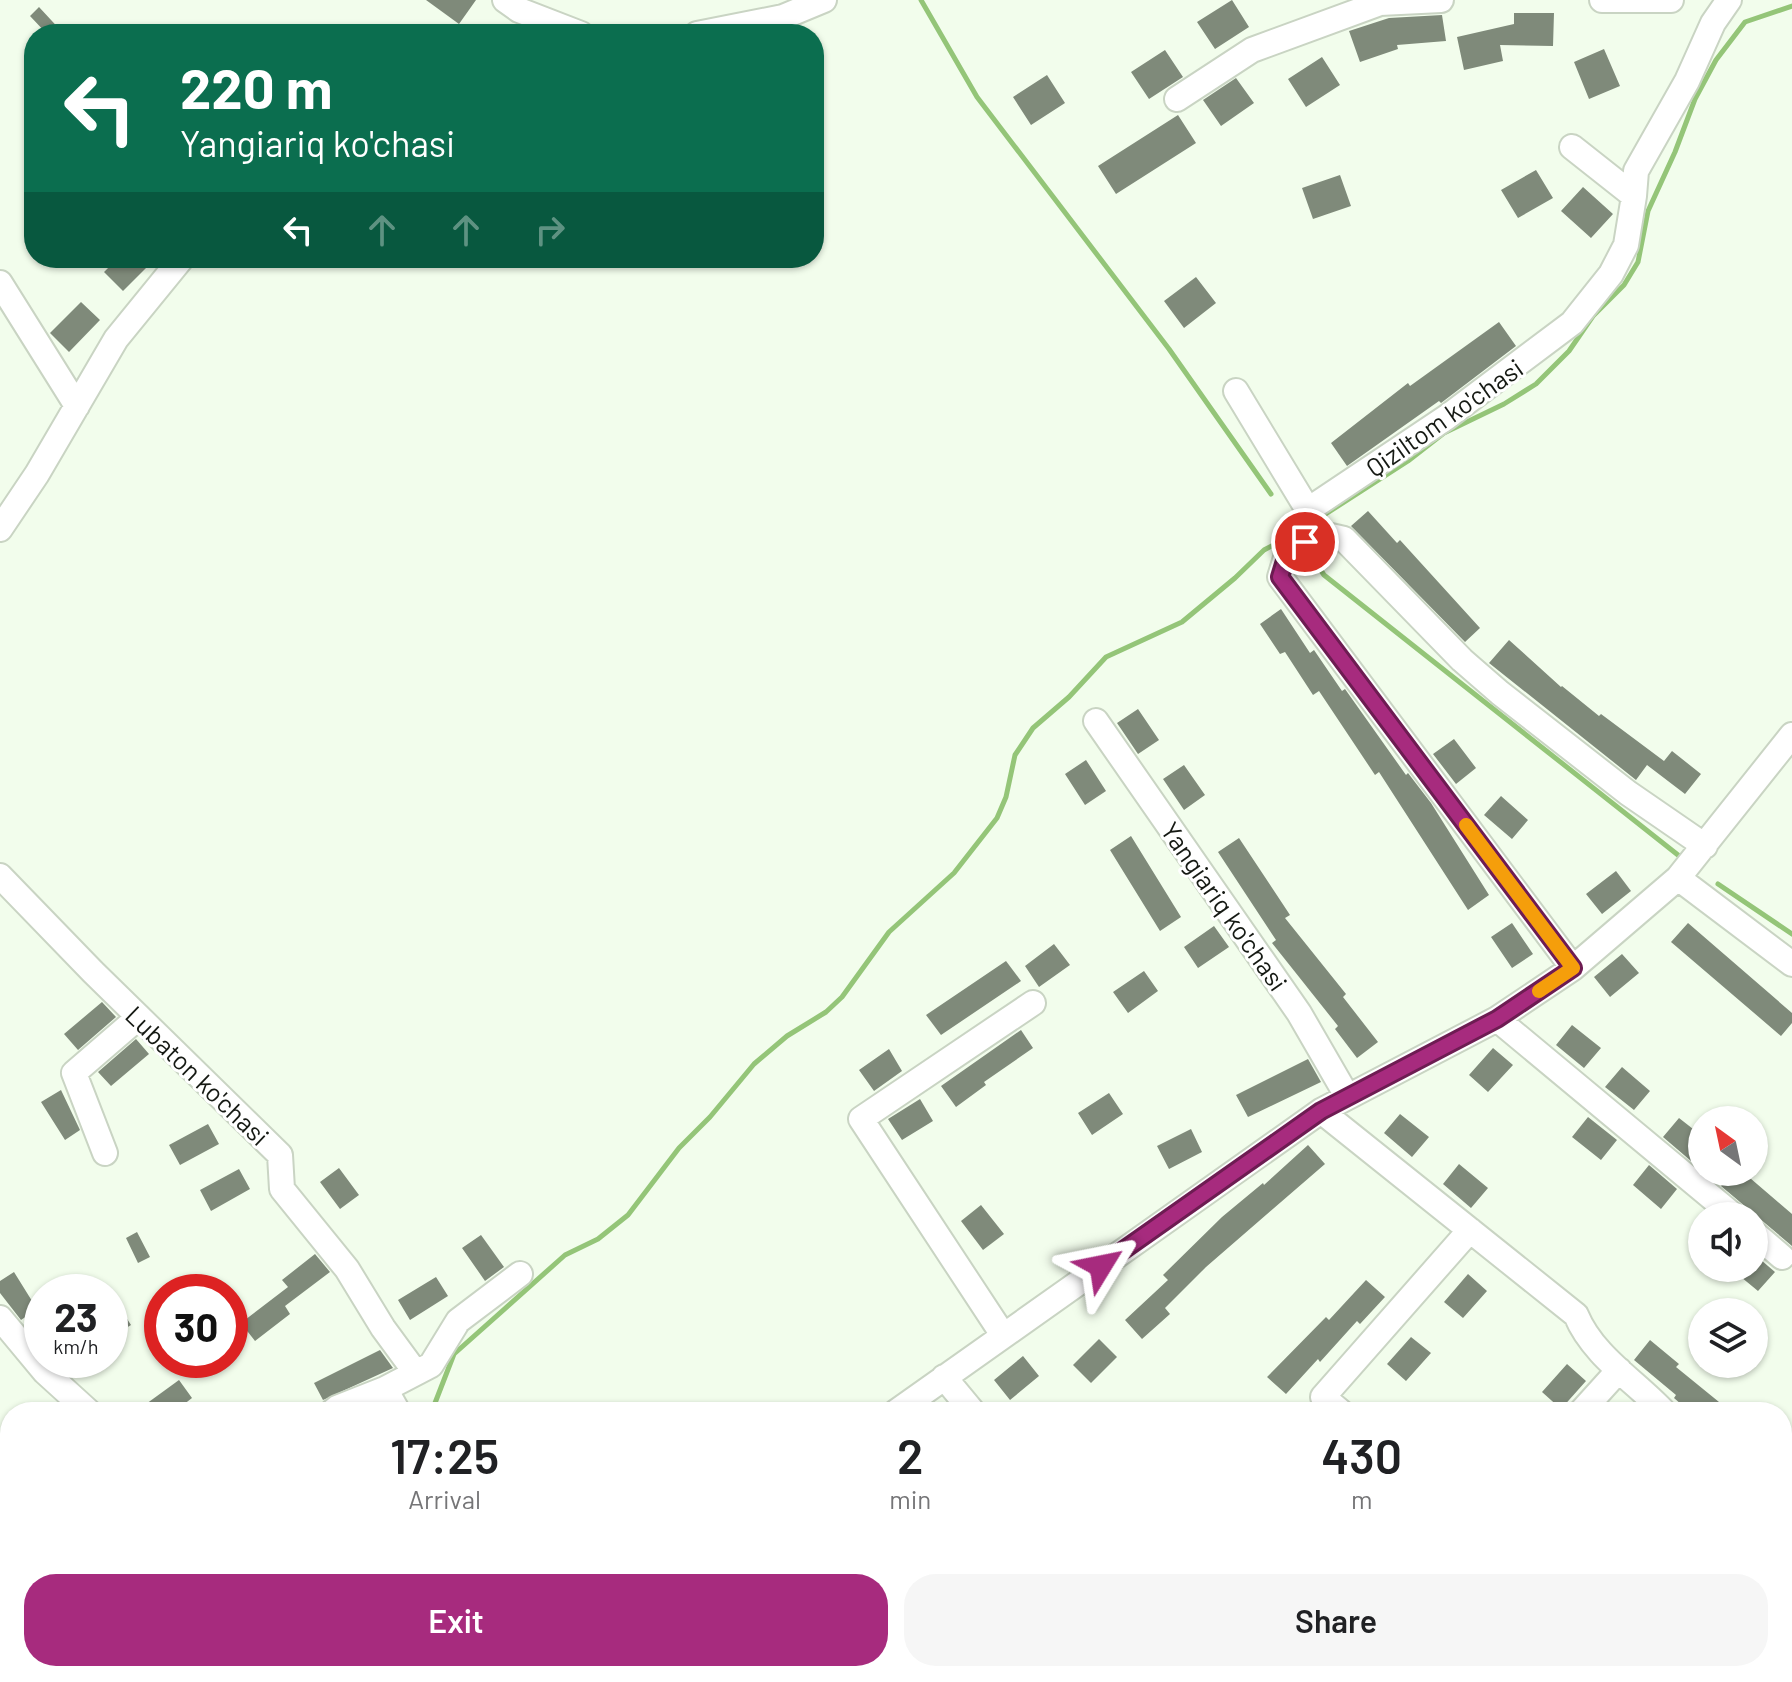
<!DOCTYPE html>
<html lang="en">
<head>
<meta charset="utf-8">
<style>
  body { margin:0; font-family:Barlow,sans-serif; background:#f6f6f6; color:#202124; height:100vh; display:flex; flex-direction:column; font-size:30px; white-space:nowrap }
  * { box-sizing:border-box; margin:0 }
  p { font-size:26px; color:#757577 }
  .icon { flex:none; width:44px; height:44px; fill:none; stroke:currentColor; stroke-width:2; stroke-linecap:round; stroke-linejoin:round }
  .map { position:relative; flex:1; overflow:hidden }
  .panel { position:absolute; left:0px; top:1402px; width:1792px; height:280px; display:flex; flex-direction:column; background:#fff; border-radius:32px 32px 0 0; box-shadow:0 2px 6px #0004 }
  .panel>* { flex:none }
  .banner { position:absolute; left:24px; top:24px; width:800px; height:244px; border-radius:32px; box-shadow:0 2px 6px #0004; background:#0b6e4f; color:#fff; overflow:hidden }
  .needle { width:52px; rotate:327deg }
  .tools { position:absolute; left:1688px; top:1106px; display:grid; gap:16px }
  .tools a { display:grid; place-items:center; width:80px; height:80px; border-radius:50%; background:#fff; box-shadow:0 2px 6px #0004; font-size:40px }
  .speed { position:absolute; left:24px; top:1274px; display:flex; gap:16px; font-size:40px; font-weight:700; text-align:center }
  .speed>* { display:grid; place-content:center; width:104px; height:104px; border-radius:50%; background:#fff; box-shadow:0 2px 6px #0004; line-height:1 }
  .speed small { font-size:20px; font-weight:400 }
  .speed .limit { border:12px solid #d22; background:#fff; color:#111 }
  .pin { position:absolute; display:grid; place-items:center; width:68px; height:68px; color:#fff; margin:-34px; border:4px solid #fff; border-radius:50%; box-shadow:0 2px 8px #0007 }
  .me { position:absolute; width:88px; margin:-44px; rotate:55deg; stroke-linejoin:round; filter:drop-shadow(0 0 6px #0008) }
  .turn { display:flex; align-items:center; gap:28px; height:168px; padding:0 24px; font-size:36px }
  .turn .icon { width:104px; height:104px; stroke-width:2.5 }
  .turn b { display:block; font-size:56px; line-height:68px }
  .lanes { display:flex; align-items:center; height:76px; padding:0 24px; background:#0003; justify-content:center; gap:40px; direction:ltr }
  .lanes .off { opacity:.35 }
  .eta { display:flex; justify-content:space-evenly; align-items:center; height:136px; text-align:center }
  .eta b { font-size:48px; font-weight:600; line-height:56px }
  .cta { display:flex; gap:16px; margin-top:auto; padding:16px 24px }
  .cta a { flex:1; height:92px; border-radius:32px; background:#a72b7e; color:#fff; font-size:32px; font-weight:600; line-height:92px; text-align:center }
  .cta a+a { background:#f6f6f6; color:#202124 }
  .map>svg:first-child { display:block }
</style>
</head>
<body>
<div class="map">
<svg width="1792" height="1682" viewBox="0 0 1792 1682">
  <rect width="100%" height="100%" fill="#f2fdec"/>
  <g fill="none" stroke-linecap="round" stroke-linejoin="round">
    <path stroke="#94c578" stroke-width="5" d="M921,0l56,97 192,252 102,145
      M1308,551l16,24 354,280
      M1718,884l74,50
      M440,1412l-5,-9 19,-49 111,-99 33,-16 30,-24 51,-67 31,-31 44,-53 33,-28 39,-24 16,-15 47,-65 65,-59 43,-55 9,-21 9,-42 18,-27 36,-31 37,-40 76,-35 53,-44 29,-28 32,-17 112,-72 36,-28 60,-29 32,-20 33,-33 24,-35 31,-31 14,-23 10,-51 27,-59 20,-53 21,-39 29,-38 47,-16
      M615,1672l7,10"/>
  </g>
  <path fill="#7f8a7a" d="M426,0h50l-17,24z
    M1232,0l17,27 -34,22 -18,-27z
    M39,7l25,27h-17l-17,-18z
    M1514,13h40l-1,33 -53,-1 3,16 -39,9 -7,-33 57,-13z
    M1442,15l4,26 -49,4 1,4 -38,13 -11,-31 40,-13z
    M1604,49l16,37 -31,13 -15,-37z
    M1165,50l18,27 -34,22 -18,-27z
    M1322,57l18,28 -34,22 -18,-28z
    M1047,75l18,28 -34,22 -18,-28z
    M1236,78l18,25 -33,23 -18,-26z
    M1178,115l18,28 -80,51 -18,-28z
    M1536,170l17,28 -35,20 -17,-28z
    M1340,175l11,31 -38,13 -11,-31z
    M1583,187l30,27 -22,24 -30,-27z
    M118,258h38l-33,33 -19,-19z
    M1196,277l20,26 -32,25 -20,-27z
    M81,302l19,18 -31,32 -19,-19z
    M1499,322l17,24 -75,57 -2,-2 -92,65 -16,-23 77,-60 2,3z
    M1368,511l29,32 3,-3 80,88 -15,14 -114,-116z
    M1281,609l29,44 4,-3 28,41 3,-2 61,86 2,-2 23,30 58,92 -21,15 -89,-138 -4,3 -56,-84 -6,4 -28,-43 -5,2 -20,-30z
    M1509,640l52,47 1,-1 37,30 2,-2 63,47 8,-10 29,23 -16,20 -38,-29 -11,15 -147,-117z
    M1138,709l21,31 -21,14 -21,-31z
    M1454,739l22,29 -20,16 -23,-30z
    M1086,760l20,31 -21,14 -20,-31z
    M1184,765l21,30 -21,15 -21,-31z
    M1501,796l27,24 -16,19 -28,-24z
    M1131,836l50,81 -21,14 -50,-81z
    M1239,838l51,77 -5,3 61,76 -3,3 35,45 -21,16 -22,-29 3,-3 -66,-83 4,-3 -58,-88z
    M1616,871l15,20 -29,23 -16,-20z
    M1512,923l21,31 -21,14 -21,-31z
    M1688,923l104,90v10l-11,13 -110,-94z
    M1214,926l15,21 -31,21 -14,-21z
    M1054,944l16,21 -31,22 -14,-21z
    M1622,954l17,19 -29,24 -16,-20z
    M1006,961l15,20 -80,54 -15,-20z
    M1144,971l14,20 -30,22 -15,-21z
    M102,1002l14,15 -38,33 -14,-16z
    M1572,1025l29,23 -17,20 -28,-23z
    M1021,1030l12,18 -49,34 2,3 -30,22 -15,-21z
    M136,1039l13,15 -38,32 -13,-14z
    M1493,1048l20,17 -25,27 -19,-17z
    M889,1049l13,22 -28,20 -15,-21z
    M1308,1059l13,23 -73,35 -12,-22z
    M1622,1067l28,24 -16,19 -29,-23z
    M61,1090l19,40 -15,10 -24,-38z
    M1109,1093l14,21 -31,21 -14,-22z
    M920,1099l13,22 -31,19 -14,-21z
    M1400,1114l29,23 -17,20 -28,-24z
    M1588,1117l29,23 -16,20 -29,-23z
    M1679,1118l23,18v12l-11,13 -28,-24z
    M208,1124l11,20 -39,21 -11,-20z
    M1191,1129l11,23 -33,17 -12,-23z
    M1308,1145l17,19 -119,103 -41,41 5,6 -28,25 -17,-19 43,-40 -5,-5 59,-58 41,-34 1,2z
    M1459,1164l29,24 -17,20 -28,-24z
    M1649,1165l28,24 -16,20 -28,-24z
    M339,1168l20,27 -19,14 -20,-27z
    M239,1169l11,20 -39,22 -11,-21z
    M1733,1172h10l49,42v32l-71,-60z
    M981,1205l23,29 -21,16 -22,-29z
    M137,1232l13,25 -12,6 -12,-25z
    M481,1235l23,32 -19,14 -23,-33z
    M315,1254l15,18 -45,34 5,8 -35,27 -14,-18 47,-36 -6,-7z
    M1754,1254l21,18 -17,19 -28,-23h24z
    M14,1272l23,37 -16,11 -21,-27v-12z
    M1468,1274l19,17 -24,27 -19,-16z
    M436,1277l12,19 -38,24 -12,-20z
    M1366,1280l19,17 -25,27 -3,-3 -37,41 -2,-3 -32,35 -19,-17 59,-60 3,3z
    M110,1292l21,33 -21,13z
    M1411,1337l20,16 -25,28 -19,-17z
    M1099,1339l18,18 -26,26 -18,-18z
    M1650,1340l29,24 -3,3 43,35 -8,10h-21l-16,-14 2,-3 -42,-35z
    M380,1350l13,18 -70,32 -9,-17z
    M1023,1356l16,20 -29,24 -16,-20z
    M1567,1364l19,17 -25,28 -19,-17z
    M179,1380l13,18 -18,14h-39z"/>
  <g fill="none" stroke-linecap="round" stroke-linejoin="round">
    <g stroke="#c9d4c3" stroke-width="28">
      <path id="minor" d="M505,0l14,10 62,24
        M1602,0h69
        M697,34l86,-17 41,-17
        M1177,99l75,-49 128,-47 61,-3
        M1572,147l62,49
        M0,283l77,123
        M1236,391l72,119 139,-93 125,-94 39,-49 15,-29 8,-49 2,-25 51,-90 26,-58 16,-23
        M0,529l37,-55 79,-135 66,-81
        M1096,721l203,292 48,83
        M0,876l93,96 187,183 2,34 65,80 36,59 33,45
        M1678,878l114,86
        M1573,968l-293,-391 8,-26 34,-17 22,5 118,121 38,33 128,100 77,53
        M1497,1019l237,197
        M1321,1111l255,204c17,41 59,66 88,97
        M105,1153l-31,-80 65,-56
        M1754,1233l28,24
        M0,1318l45,54 44,40
        M1003,1335l-142,-216 172,-116
        M944,1377l29,35
        M385,1389l13,23
        M332,1412l5,-4 48,-19 46,-24 27,-44 62,-47
        M896,1412l425,-301 176,-92 76,-51 105,-90 114,-143
        M1341,1412l-18,-15 147,-167
        M1581,1412l38,-42
        M1782,1651l10,-19
        M0,1664l10,-9
        M469,1672l7,10
        M933,1672l8,10
        M518,1682l11,-10
        M1396,1682l11,-10
        M1765,1682l6,-10"/>
    </g>
    <use href="#minor" stroke="#fff" stroke-width="24"/>
  </g>
  <g fill="none" stroke-linecap="round" stroke-linejoin="round">
    <g stroke="#6d1c52" stroke-width="20">
      <path id="route" d="M1101,1266l220,-155 176,-92 76,-51 -293,-391 8,-26 17,-9"/>
    </g>
    <use href="#route" stroke="#a72b7e" stroke-width="14"/>
    <path stroke="#f59e0b" stroke-width="14" d="M1466,825l107,143 -34,23"/>
  </g>
  <g text-anchor="middle" dominant-baseline="central" stroke-width="6" stroke-linejoin="round" paint-order="stroke">
    <g font-size="26" fill="#151913" stroke="#fff">
      <text transform="translate(1444 417) rotate(-35)">Qiziltom ko'chasi</text>
      <text transform="translate(1225 906) rotate(55)">Yangiariq ko'chasi</text>
      <text transform="translate(198 1075) rotate(44)">Lubaton ko'chasi</text>
    </g>
  </g>
</svg>
<div class="tools">
<a><svg class="needle" viewBox="-14 -14 28 28"><path d="M0-13l5 13h-10z" fill="#e53935"/><path d="M0 13l5-13h-10z" fill="#757577"/></svg></a>
<a><svg class="icon" aria-label="sound" viewBox="0 0 24 24"><path d="M4 9h4l5-4v14l-5-4H4zM17 9q2 3 0 6"/></svg></a>
<a><svg class="icon" aria-label="layers" viewBox="0 0 24 24"><path d="M12 4l9 5-9 5-9-5zM3 14l9 5 9-5"/></svg></a>
</div>
<div class="speed"><div>23<small>km/h</small></div><div class="limit">30</div></div>
<div class="pin" style="left:1305px;top:542px;background:#d93025"><svg class="icon" aria-label="arrive" viewBox="0 0 24 24"><path d="M6 21V4h12l-3 4 3 4H6"/></svg></div>
<svg class="me" style="left:1101px;top:1266px" viewBox="-20 -20 40 40"><path d="M0-17L14 15 0 8-14 15z" fill="#a72b7e" stroke="#fff" stroke-width="4"/></svg>
<div class="banner">
<div class="turn"><svg class="icon" aria-label="left" viewBox="0 0 24 24"><path d="M17 20v-9H6M10 6l-5 5 5 5"/></svg><div><b>220 m</b>Yangiariq ko'chasi</div></div>
<div class="lanes"><svg class="icon" aria-label="left" viewBox="0 0 24 24"><path d="M17 20v-9H6M10 6l-5 5 5 5"/></svg><svg class="icon off" aria-label="ahead" viewBox="0 0 24 24"><path d="M12 20V5M6 11l6-6 6 6"/></svg><svg class="icon off" aria-label="ahead" viewBox="0 0 24 24"><path d="M12 20V5M6 11l6-6 6 6"/></svg><svg class="icon off" aria-label="right" viewBox="0 0 24 24"><path d="M7 20v-9h11M14 6l5 5-5 5"/></svg></div>
</div>
<section class="panel">
<div class="eta">
<div><b>17:25</b><p>Arrival</p></div>
<div><b>2</b><p>min</p></div>
<div><b>430</b><p>m</p></div>
</div>
<div class="cta"><a>Exit</a><a>Share</a></div>
</section>
</div>
</body>
</html>
